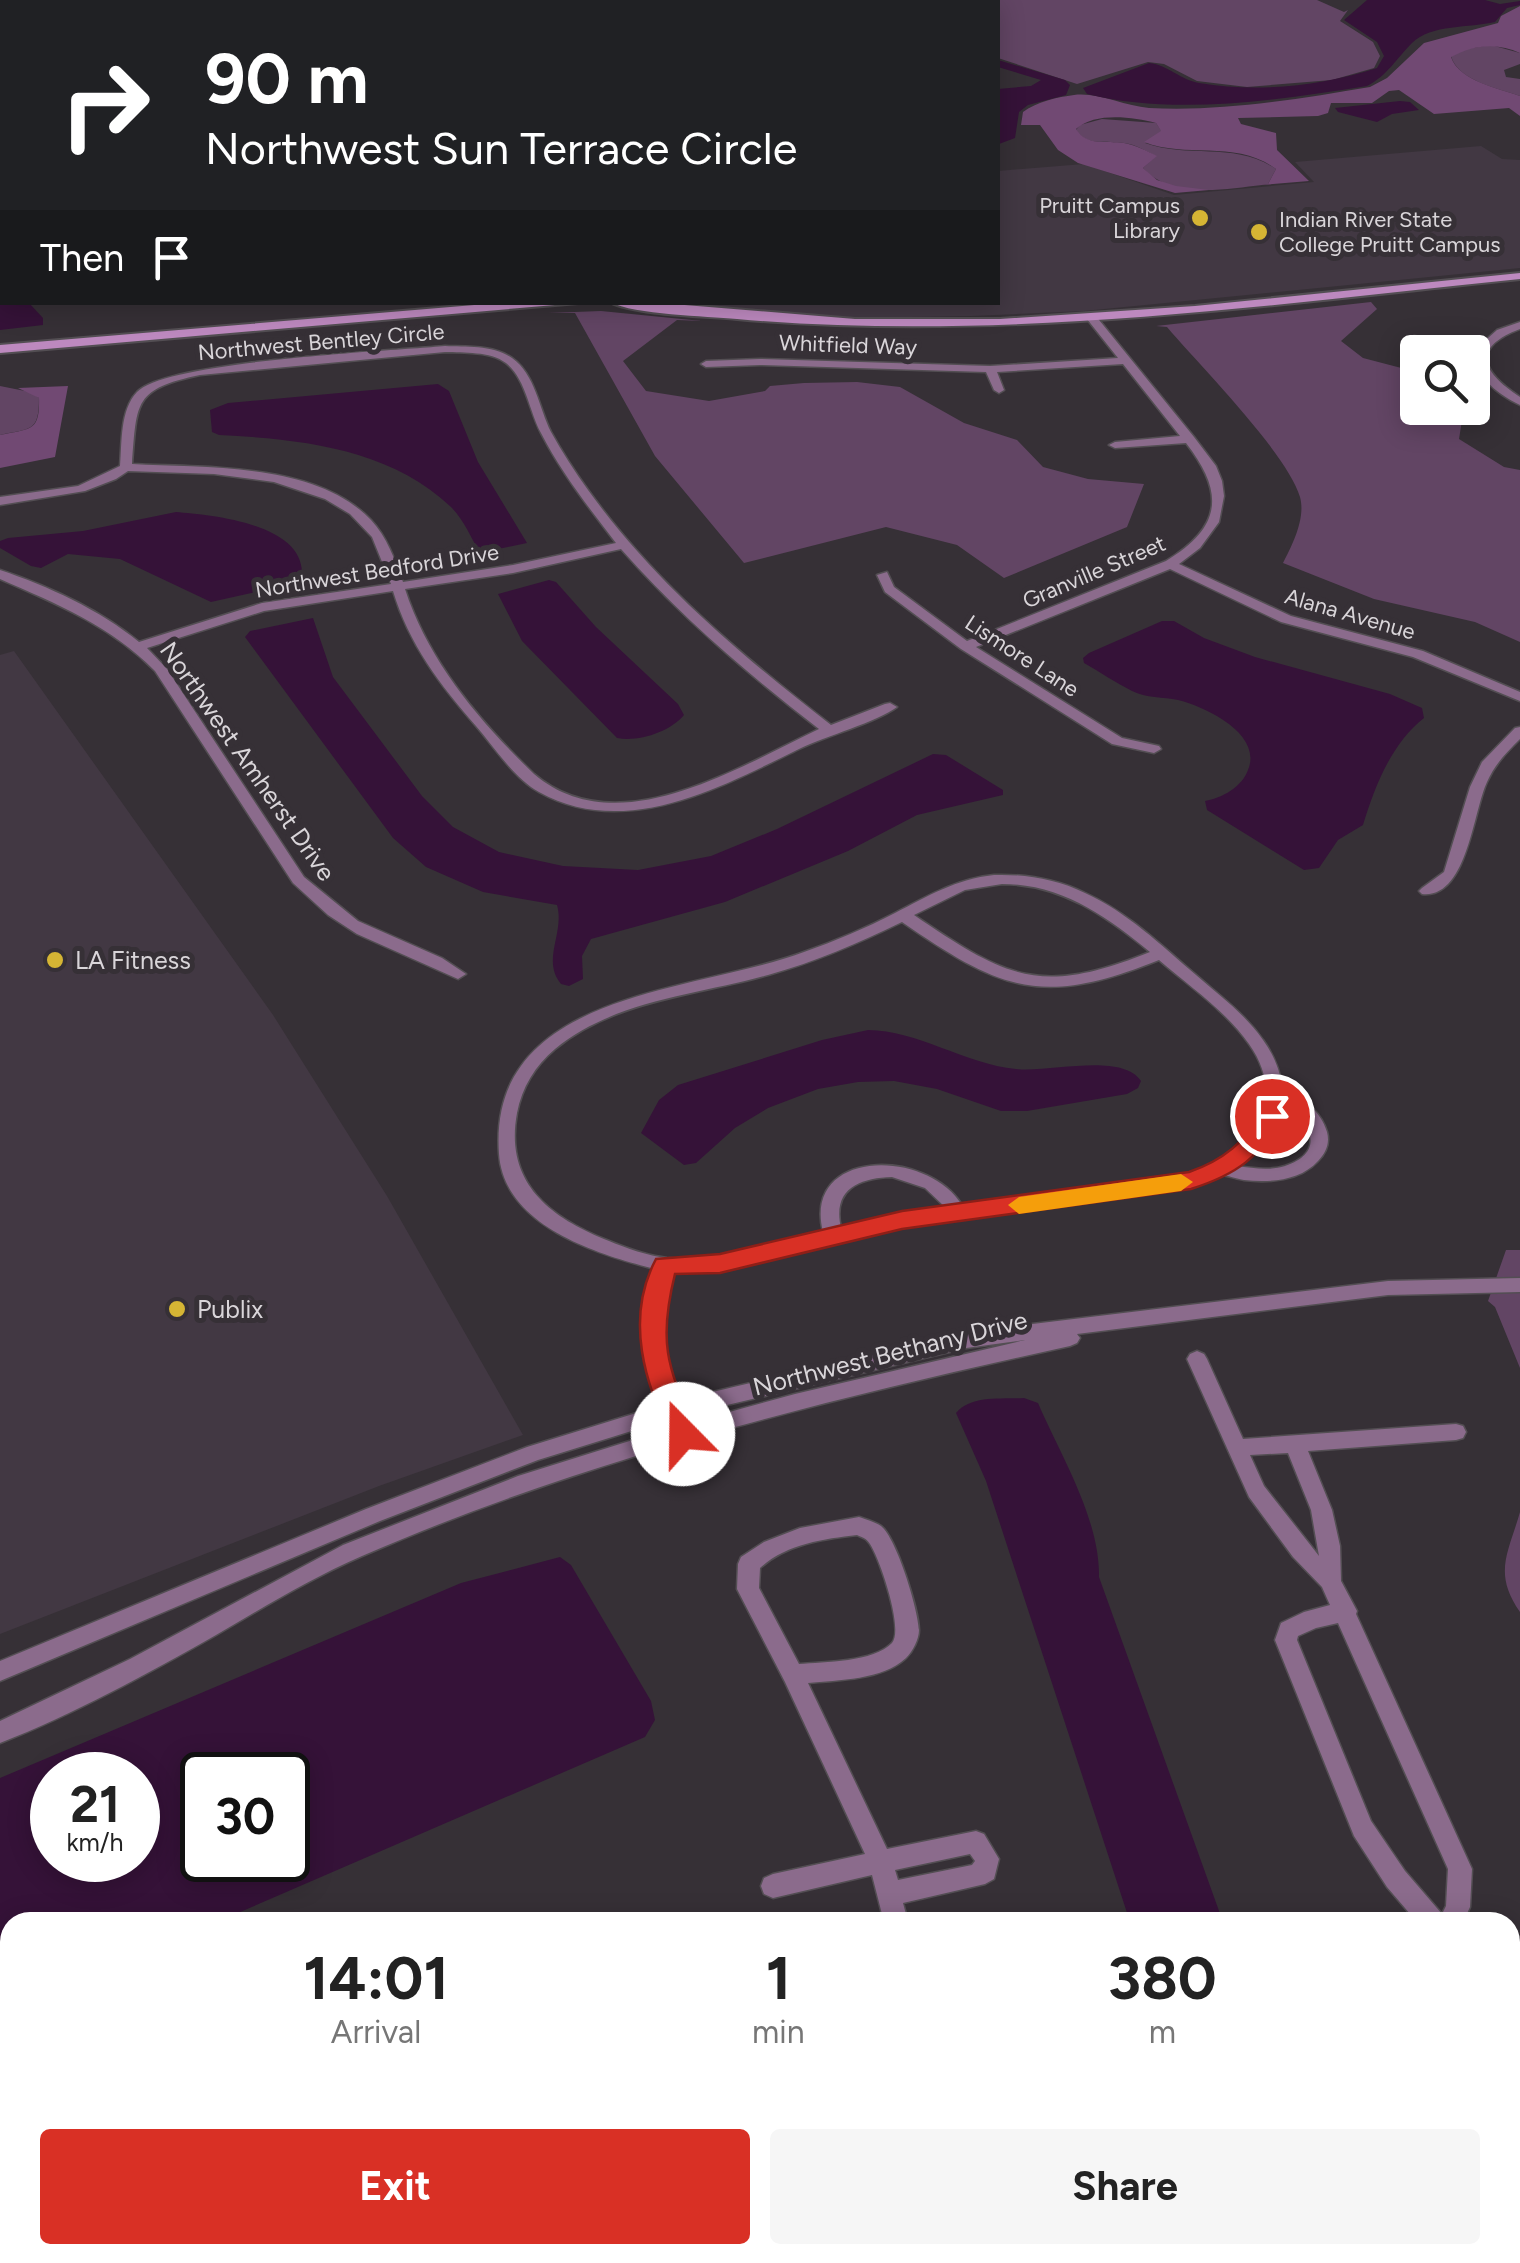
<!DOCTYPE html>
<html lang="en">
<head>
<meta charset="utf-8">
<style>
  body { margin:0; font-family:Figtree,sans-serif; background:#f6f6f6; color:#222; height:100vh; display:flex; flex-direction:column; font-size:38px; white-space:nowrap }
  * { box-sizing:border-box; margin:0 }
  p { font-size:32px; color:#767676 }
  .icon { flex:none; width:55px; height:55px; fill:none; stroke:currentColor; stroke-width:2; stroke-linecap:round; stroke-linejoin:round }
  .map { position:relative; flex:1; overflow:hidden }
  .side { position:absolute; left:0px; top:1912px; width:1520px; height:352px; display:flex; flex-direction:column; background:#fff; border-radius:30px 30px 0 0; box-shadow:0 5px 25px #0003 }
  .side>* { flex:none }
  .guide { position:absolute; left:0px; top:0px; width:1000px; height:305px; box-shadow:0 5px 25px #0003; background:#202124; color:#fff; overflow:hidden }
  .controls { position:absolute; left:1400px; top:335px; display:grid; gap:20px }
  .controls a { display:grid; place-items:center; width:90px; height:90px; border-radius:10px; background:#fff; box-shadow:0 5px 25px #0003; font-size:50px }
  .speed { position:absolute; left:30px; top:1752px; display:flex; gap:20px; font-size:50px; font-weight:700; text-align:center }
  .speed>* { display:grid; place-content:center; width:130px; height:130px; border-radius:50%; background:#fff; box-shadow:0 5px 25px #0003; line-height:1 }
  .speed small { font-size:25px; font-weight:400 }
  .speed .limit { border:5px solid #111; border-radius:15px; background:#fff; color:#111 }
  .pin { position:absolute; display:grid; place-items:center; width:85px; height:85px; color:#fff; margin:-42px; border:5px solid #fff; border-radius:50%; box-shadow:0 2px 10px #0007 }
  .me { position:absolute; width:110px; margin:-55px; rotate:338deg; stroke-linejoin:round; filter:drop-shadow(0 0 8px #0008) }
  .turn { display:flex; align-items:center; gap:35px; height:210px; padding:0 40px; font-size:45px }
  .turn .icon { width:130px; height:130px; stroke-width:2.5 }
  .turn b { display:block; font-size:70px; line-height:85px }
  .then { display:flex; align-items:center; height:95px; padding:0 40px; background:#0003; gap:20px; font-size:38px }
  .eta { display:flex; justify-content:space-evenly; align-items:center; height:170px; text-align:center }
  .eta b { font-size:60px; font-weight:700; line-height:70px }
  .action { display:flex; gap:20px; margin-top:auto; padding:20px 40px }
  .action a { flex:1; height:115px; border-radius:10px; background:#d93025; color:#fff; font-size:40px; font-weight:700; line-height:115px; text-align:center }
  .action a+a { background:#f6f6f6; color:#222 }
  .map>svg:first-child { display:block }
</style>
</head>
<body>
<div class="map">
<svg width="1520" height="2263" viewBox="0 0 1520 2263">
  <rect width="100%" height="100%" fill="#363036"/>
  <path fill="#423843" d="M158,0h392l3,2h-402z
    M1481,146l21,13 18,1v108l-436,43 -112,5 -121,2 -190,-15 337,-1v-131l86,-7 90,31 140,-13 -19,-20z
    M14,651l259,364 114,181 136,239 -144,51 -379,148v-979z"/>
  <path fill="#624564" d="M810,0h507l27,12 4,-2 -8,11 33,21 7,14 -6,12 -42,12 -85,7 -50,-6 -33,-17 -16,-2 -71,22 -79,-26v-56h-193z
    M1491,45l29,8v11l-16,6 2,7 14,2v17c-22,-8 -62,-15 -69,-40l15,-7z
    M1102,119l54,4 6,9 -17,11c44,16 89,-2 131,26l-8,15 -6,1c-37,4 -90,15 -119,-17l13,-12c-10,-5 -21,-12 -32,-13 -18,-3 -37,4 -48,-13l4,-5z
    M1371,302l6,7 -36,32 22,17 46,12 8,12 1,26h36l9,6 -4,25 45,28 16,3v172l-45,-20 -101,-23 -91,-36c9,-17 23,-45 17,-66 -13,-44 -100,-131 -133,-170l-11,-1z
    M601,311l101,10 -25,-1 -54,41 23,30 63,10 56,-10 5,-5 34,-3 53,-1 43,5 64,36 53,17 26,27 45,12 56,5 -17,43 -123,51 -47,-33 -71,-18 -142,36 -89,-107 -80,-143h-27z
    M0,386l30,6 9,6c0,35 -9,30 -39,37z
    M1506,1250h14v118l-25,-61 -7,-6z
    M1520,1512v100c-27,-39 -12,-58 0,-100z"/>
  <path fill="#714973" d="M1520,6v47c-23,-11 -47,-8 -69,4 8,24 47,31 69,39v20l-11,-8 -75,6 -35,-24 -10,1 -17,12h-41l-3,10 -10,3 -80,2 3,6 35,9 1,17 32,31 -47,4 6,-1 8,-15c-40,-30 -89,-10 -132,-27l17,-11 -5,-8c-24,-6 -61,-11 -80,6 11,18 30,11 48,14 12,2 23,8 33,13l-14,12 14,12 19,6 33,4 -34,3 -97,-30 -20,-13 -18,-25h-19l2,-13c13,-10 35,-15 51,-17 24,-3 50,11 75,13 72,4 150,-9 221,-21l17,-9 37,-35 74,-20 3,-7z
    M68,386l-13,71 -55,11v-33c30,-7 40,-2 39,-37l-21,-10z"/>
  <path fill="#351238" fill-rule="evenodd" d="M1367,0h118l15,4 20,-3v4l-13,3 -12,14c-25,6 -64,2 -83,21 -16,16 -24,32 -45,43 -89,14 -192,30 -280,8l-4,-6 66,-25c19,2 32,17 50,20 60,10 121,3 178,-15l7,-12 -7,-14 -33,-22z
    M998,60l67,20 5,5 -4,10 -38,10 -9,7 -4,26 -16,6 -1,-55 33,-3 10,-6 -43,-13z
    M1400,101l10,1 9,8 -27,4 -15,8 -39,-10 -3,-4z
    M0,303h29l14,15v7l-43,5z
    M438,384l11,7 29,71 49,81 -47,10c-9,-15 -16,-33 -29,-46 -62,-59 -151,-68 -232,-72l-7,-3 -2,-22 18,-7z
    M176,512c36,3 137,12 125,70l-90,20 -91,-43 -52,-5 -27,14 -10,-2 -31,-18v-7l8,-3 75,-7z
    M549,580l7,2 40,45 82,77 6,11c-14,17 -45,27 -67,23l-95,-97 -24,-47z
    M313,618l20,59 89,119 31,31 46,25 64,14 75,4 73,-14 66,-27 156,-75 13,1 57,35v5l-86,20 -69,36 -123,51 -134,37 -9,17 1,23 -14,7 -8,-2c-20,-24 4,-51 -4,-79l-74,-13 -57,-25 -33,-29 -148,-201 5,-6z
    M1162,621h12l30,17 51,19 135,37 32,14 2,10c-33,26 -49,68 -61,107l-25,15 -19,28 -15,2 -97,-60 -2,-9c17,-3 37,-14 43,-31 15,-36 -42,-63 -70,-70 -15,-3 -32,-2 -46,-9 -16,-8 -32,-19 -48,-28l-1,-5 6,-5z
    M868,1030c49,0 97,34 148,39 34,4 105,-17 125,12l-3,7 -11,6 -100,17h-26l-64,-22 -43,-8 -36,1 -40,7 -50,19 -33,20 -39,35 -12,2 -43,-32 18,-33 19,-15 144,-45z
    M1024,1398l14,5c23,53 62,116 61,174l124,345h-93l-144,-441 -30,-68c14,-18 46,-14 68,-15z
    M560,1557l11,8 80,136 4,19 -10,17 -428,185h-207v96l-10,6v-246l461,-195zM52,1775h86v85h-86zM202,1775h86v85h-86z
    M0,2140l10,30v85h27l3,8h-40z"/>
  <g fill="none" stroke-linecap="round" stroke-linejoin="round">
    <g stroke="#534e53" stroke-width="3">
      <path id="street" d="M143,0h8v2h-7z
        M1087,315h8l99,122 22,29 6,15 2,15 -5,26 -19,26 -21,16 112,52 132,35 97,41v9l-107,-44 -132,-35 -111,-53 -194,78 146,91 37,8 2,3 -7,4 -42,-9 -151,-95 -76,-57 -8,-17 10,-3 7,15 73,54 199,-80c56,-34 59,-68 20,-118l-71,5 -6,-3 6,-3 65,-6 -57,-72 -126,8 7,18 -5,3 -5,-3 -8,-18 -226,-7 -54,2 -5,-3 5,-3 54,-2 230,7 128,-8 -31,-39z
        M1520,322v7c-50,19 -38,43 0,68v8c-21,-10 -46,-28 -44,-53l-67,-13 5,-3 65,10 18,-16z
        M445,346c21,1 49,-1 67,12 23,16 27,50 39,74 11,20 24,40 37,58 67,93 153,165 243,235l54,-21 5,-1 7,4c-20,15 -71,29 -98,42 -78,38 -174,91 -260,43 -25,-14 -44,-44 -63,-66 -36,-41 -67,-82 -83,-135l-129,20 -117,37 20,21 137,208 54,44 84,37 24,16 -8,5 -101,-45 -29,-19 -35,-32 -138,-212c-44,-45 -98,-67 -155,-92v-9c48,16 100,40 139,72l123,-39 129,-19 -19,-47 -22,-23 -25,-15 -51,-17 -60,-8 -86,-3 -12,8 -31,12 -85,14v-8l78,-11 42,-20c2,-24 0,-56 17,-74 28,-31 255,-41 308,-46zM445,352c19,1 45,-1 61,11 20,16 23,48 35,70 20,39 48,75 75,110l-103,22 -110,17c-8,-22 -16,-45 -32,-62 -55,-58 -166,-52 -239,-56 5,-63 2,-75 68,-89zM621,549c60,68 127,125 198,180 -81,38 -202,116 -285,45 -54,-52 -106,-113 -129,-185l108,-16z
        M1520,727v12c-14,14 -25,25 -33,43 -14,30 -20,117 -65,112l-3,-3 3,-3 22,-16 26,-85 12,-25 33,-34z
        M994,875c31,-1 62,4 91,18 42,19 76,52 111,82 24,21 49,39 67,65 11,15 17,31 20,49 20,9 38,22 44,43 3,11 -1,21 -9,29 -18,20 -49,22 -74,19 -7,-1 -17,-5 -23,-5 -9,1 -21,9 -30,11l-289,41 -182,43 -47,2c-11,46 -11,84 6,128l287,-68 422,-51 132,-3v14l-132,3 -311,39 3,4 -3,5 -7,3c-241,53 -480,111 -708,210 -51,22 -98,51 -146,79 -67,38 -144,80 -216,108v-22l130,-62 213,-114 175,-69 153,-48 -4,-8 -129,40 -158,61 -380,160v-20l366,-152 161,-62 135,-42c-20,-51 -20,-83 -7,-136 -58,-15 -151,-43 -156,-115 -12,-164 197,-161 305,-202 31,-11 62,-24 91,-39 33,-17 61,-34 99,-38zM1002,884c59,0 104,32 148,68 -109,44 -142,27 -236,-37l51,-25zM902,922c100,69 140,85 257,38 30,26 67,51 90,84 41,58 2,109 -58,129 -23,7 -52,8 -76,11 -51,7 -102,14 -153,21 -35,-57 -160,-57 -139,27 -50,12 -103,30 -156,26 -19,-2 -41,-10 -58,-17 -59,-23 -105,-58 -92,-128 5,-26 18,-47 38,-64 59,-49 143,-54 213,-74 47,-13 91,-32 134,-53zM1282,1103c29,18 45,49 3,63 -15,5 -33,2 -48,0 21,-16 42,-36 45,-63zM892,1177l33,11 20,19 -43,6 -61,15c-9,-39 18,-50 51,-51zM1025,1340l-230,54 -106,29 -4,-8 281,-67z
        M1197,1351l7,3 3,5 36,80 213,-15 7,2 3,6 -3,6 -7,2 -148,11 24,59 8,36 1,35 16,30 -1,3 116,255 -2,38 -7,15h-46l-30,-35 -33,-51 -79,-196 6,-17 23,-11 26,-7 -8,-18 -29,-30 -44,-60 -62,-138 3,-5zM1288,1453l23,57 8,46 -55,-70 -14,-31zM1338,1623l110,246 -2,37 -4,8 -37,-43 -34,-50 -74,-181 1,-4 18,-8z
        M859,1517c6,2 16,5 22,9 16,13 37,83 38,104 0,9 -6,21 -13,28 -23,22 -68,22 -98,25l79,166 89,-18 8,3 15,25 -5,20 -9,5 -82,19 5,19h-24l-12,-47 -99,23 -9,-4 -3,-8 3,-8 9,-4 92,-20 -80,-172 -48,-93 1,-25 3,-7 23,-15 36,-14zM857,1535c8,4 8,2 13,9 10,15 34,86 22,99 -18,19 -68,19 -93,21l-40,-76 1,-20c26,-24 63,-29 97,-33zM970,1854l5,7 -3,4 -74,15 -3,-10z
        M1510,2116l10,5v82l-10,-5z
        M1510,2240h10v23h-20l-3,-8h13z
        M830,2255h69l-4,8h-69z
        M958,2255h28l2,8h-28z"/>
    </g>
    <g stroke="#534e53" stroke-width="4">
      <path id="secondary" d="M550,0h10l1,2h-9z
        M1520,273v6c-261,27 -520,63 -783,40 -31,-3 -102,-4 -127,-17h38l207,17h145l195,-13z
        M510,302h80l-590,51v-8z"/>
    </g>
    <use href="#street" fill="#8b6b8c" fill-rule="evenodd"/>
    <use href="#secondary" fill="#bd89bf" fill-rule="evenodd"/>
  </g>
  <path fill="#d93025" stroke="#8d1f18" stroke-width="2.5" d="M1272,1108l12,8c-26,42 -46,58 -93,73l-289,40 -182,44 -45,1c-18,72 -6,94 21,160l-4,7 -9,3 -10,-3c-28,-56 -49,-122 -17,-182l64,-5 182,-43 287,-39c35,-12 55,-30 76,-61z"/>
  <path fill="#f59e0b" d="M1181,1174l12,8 -12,9 -162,23 -11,-9 11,-8z"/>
  <g fill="#d5b534" stroke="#363036" stroke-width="4">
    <circle cx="1200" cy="218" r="10"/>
    <circle cx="1259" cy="232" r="10"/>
    <circle cx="55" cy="960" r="10"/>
    <circle cx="177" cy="1309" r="10"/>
  </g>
  <g text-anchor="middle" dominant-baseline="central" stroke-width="10" stroke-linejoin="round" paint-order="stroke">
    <g font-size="22" fill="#d9d5d9" stroke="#363036" text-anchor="end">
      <text x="1180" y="205">Pruitt Campus<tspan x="1180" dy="25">Library</tspan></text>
      <text x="1279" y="219" text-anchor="start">Indian River State<tspan x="1279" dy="25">College Pruitt Campus</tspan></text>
    </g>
    <g font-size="22" fill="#d9d5d9" stroke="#363036">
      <text transform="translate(321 342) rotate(-5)">Northwest Bentley Circle</text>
      <text transform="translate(848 345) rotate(2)">Whitfield Way</text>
      <text transform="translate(377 571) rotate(-9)">Northwest Bedford Drive</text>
      <text transform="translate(1094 572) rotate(-23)">Granville Street</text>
      <text transform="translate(1350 614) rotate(16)">Alana Avenue</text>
      <text transform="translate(1022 656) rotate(33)">Lismore Lane</text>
    </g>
    <g font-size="25" fill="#d9d5d9" stroke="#363036">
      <text transform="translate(248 761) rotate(55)">Northwest Amherst Drive</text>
      <text transform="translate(890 1353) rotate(-14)">Northwest Bethany Drive</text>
    </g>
    <g font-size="25" fill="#d9d5d9" stroke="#363036" text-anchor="start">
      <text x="75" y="960">LA Fitness</text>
      <text x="197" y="1309">Publix</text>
    </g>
  </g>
</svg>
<div class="controls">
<a><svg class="icon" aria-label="search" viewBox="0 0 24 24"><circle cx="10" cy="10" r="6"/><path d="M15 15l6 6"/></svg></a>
</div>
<div class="speed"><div>21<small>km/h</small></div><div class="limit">30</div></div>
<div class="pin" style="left:1272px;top:1116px;background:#d93025"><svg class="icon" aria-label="arrive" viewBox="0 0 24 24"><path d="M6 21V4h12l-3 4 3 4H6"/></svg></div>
<svg class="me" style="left:683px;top:1434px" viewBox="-20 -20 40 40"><circle r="19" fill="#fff"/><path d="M0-13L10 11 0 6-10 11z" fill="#d93025"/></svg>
<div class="guide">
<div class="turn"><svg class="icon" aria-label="right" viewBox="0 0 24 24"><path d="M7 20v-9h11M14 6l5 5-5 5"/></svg><div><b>90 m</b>Northwest Sun Terrace Circle</div></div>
<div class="then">Then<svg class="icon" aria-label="arrive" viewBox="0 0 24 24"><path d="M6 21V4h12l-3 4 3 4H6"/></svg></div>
</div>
<section class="side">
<div class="eta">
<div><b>14:01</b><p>Arrival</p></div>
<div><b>1</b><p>min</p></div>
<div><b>380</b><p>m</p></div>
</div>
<div class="action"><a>Exit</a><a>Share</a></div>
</section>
</div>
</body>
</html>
